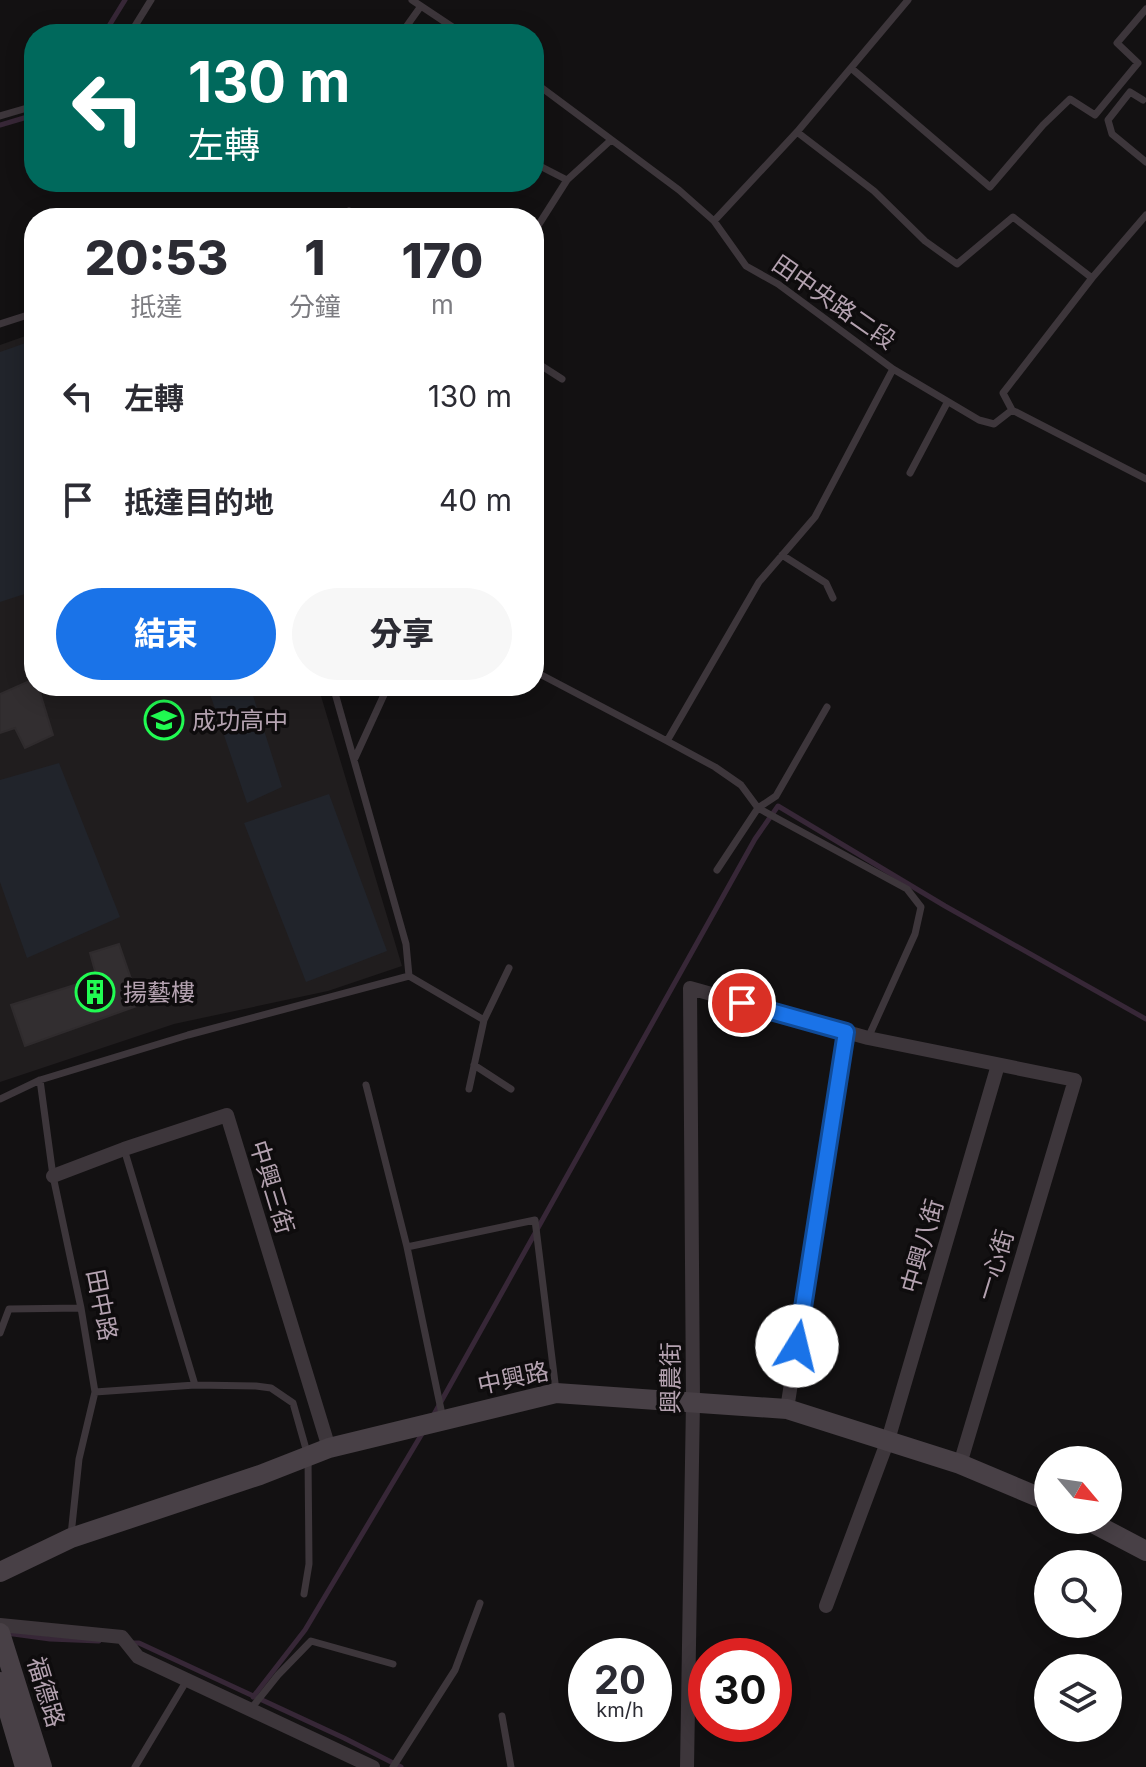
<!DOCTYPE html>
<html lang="zh-TW">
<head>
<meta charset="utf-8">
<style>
  body { margin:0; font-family:Inter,"Noto Sans TC",sans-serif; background:#f7f7f7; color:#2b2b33; height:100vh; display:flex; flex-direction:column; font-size:30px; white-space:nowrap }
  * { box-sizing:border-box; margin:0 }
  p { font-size:26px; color:#7c7c81 }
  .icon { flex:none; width:44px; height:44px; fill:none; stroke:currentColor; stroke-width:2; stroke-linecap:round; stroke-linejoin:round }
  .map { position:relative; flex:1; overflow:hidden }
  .drawer { position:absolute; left:24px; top:208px; width:520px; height:488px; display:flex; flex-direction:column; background:#fff; border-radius:32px; box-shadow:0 4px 20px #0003 }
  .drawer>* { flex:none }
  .banner { position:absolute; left:24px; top:24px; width:520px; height:168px; border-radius:32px; box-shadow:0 4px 20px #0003; background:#00695c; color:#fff; overflow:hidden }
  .needle { width:52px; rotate:119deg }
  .controls { position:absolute; left:1034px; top:1446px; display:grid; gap:16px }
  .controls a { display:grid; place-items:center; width:88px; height:88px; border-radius:50%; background:#fff; box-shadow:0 4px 20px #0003; font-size:40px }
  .speed { position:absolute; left:568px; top:1638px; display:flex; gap:16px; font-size:40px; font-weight:700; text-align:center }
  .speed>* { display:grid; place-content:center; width:104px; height:104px; border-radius:50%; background:#fff; box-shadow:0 4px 20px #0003; line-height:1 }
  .speed small { font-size:20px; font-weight:400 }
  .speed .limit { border:12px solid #d22; background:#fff; color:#111 }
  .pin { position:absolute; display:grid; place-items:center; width:68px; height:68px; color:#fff; margin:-34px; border:4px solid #fff; border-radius:50%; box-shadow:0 2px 8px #0007 }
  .me { position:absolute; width:88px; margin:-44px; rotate:9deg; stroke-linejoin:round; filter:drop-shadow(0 0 6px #0008) }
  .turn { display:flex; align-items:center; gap:28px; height:168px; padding:0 32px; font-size:36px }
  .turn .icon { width:104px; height:104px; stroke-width:2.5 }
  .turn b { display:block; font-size:56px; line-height:68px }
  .eta { display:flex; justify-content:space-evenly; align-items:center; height:136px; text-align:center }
  .eta b { font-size:48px; font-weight:800; line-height:56px }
  .action { display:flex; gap:16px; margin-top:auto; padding:16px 32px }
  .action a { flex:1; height:92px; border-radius:48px; background:#1a73e8; color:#fff; font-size:32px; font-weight:800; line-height:92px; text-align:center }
  .action a+a { background:#f7f7f7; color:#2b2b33 }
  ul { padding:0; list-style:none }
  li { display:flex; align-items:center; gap:24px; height:104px; padding:0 32px }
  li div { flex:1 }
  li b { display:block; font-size:30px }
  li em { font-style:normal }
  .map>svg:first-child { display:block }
</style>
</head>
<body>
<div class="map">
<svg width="1146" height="1767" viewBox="0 0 1146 1767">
  <rect width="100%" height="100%" fill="#131112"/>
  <path fill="#201d1e" d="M34,333v353h284l84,280 -74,25 -154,33 -174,58v-737z"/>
  <path fill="#21242b" d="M34,340v251l-34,11v-250z
    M224,686h26l32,101 -35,16 -38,-112z
    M59,763l61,154 -93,41 -27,-76v-102z
    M329,794l58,157 -81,31 -62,-159z"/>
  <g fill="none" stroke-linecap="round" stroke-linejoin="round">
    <path stroke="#372737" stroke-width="5" d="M104,34l21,-34
      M0,125l34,-10
      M433,1416l322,-577 23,-33 167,100 201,113
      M6,1633l44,6 49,2
      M129,1643h10l205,95 57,29
      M253,1697l52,-67 118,-198"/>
  </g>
  <path fill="#322e30" stroke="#2f2b2d" stroke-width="2" d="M34,679v7h4l15,49 -28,13 -10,-20 -15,5v-39z
    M119,944l21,61 -115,41 -14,-41 86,-27 -7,-25z"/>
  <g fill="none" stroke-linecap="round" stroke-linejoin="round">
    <path stroke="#3d363b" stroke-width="7" d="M412,0l51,34
      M130,34l21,-34
      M401,34l20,-28
      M851,68l139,119 53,-62 27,-26 25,16 43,-52 -21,-20 29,-34
      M534,82l145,108 35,31 32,45 32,18 115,85 86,51 15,4 18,-14 134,69
      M1143,100l-13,-8 -22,28 4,14 34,28
      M0,116l34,-10
      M797,132l77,59 51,50 32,23 56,-47 79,61
      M534,163l33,17
      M342,218l7,-7
      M714,221l83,-89 111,-132
      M534,232l33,-52 44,-40
      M0,324l34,-11
      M534,361l28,18
      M1012,410l-9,-17 89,-115 54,-63
      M910,473l37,-70
      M782,555l44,28 7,15
      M534,671l133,70
      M355,758l33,-72
      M717,870l41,-62 18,-12 51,-89
      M409,976l75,44
      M868,1038l47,-104 6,-27 -14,-18 -149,-81 -17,-23 -26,-18 -48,-26 92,-159 56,-65 78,-148
      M474,1065l37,24
      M40,1080l13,96 28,132 14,84 -16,67 -8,76
      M366,1085l41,162 36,172
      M469,1089l15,-69 25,-52
      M0,1099l40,-19 148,-45 221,-59 -3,-32 -73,-258
      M124,1149l71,236
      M407,1247l128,-27 21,171
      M0,1333l9,-24 72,-1
      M95,1392l100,-7 61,1 15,2 22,15 15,53 1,108 -5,30
      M250,1710l28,-35 33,-34 82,23
      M502,1716l9,51
      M135,1767l52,-87
      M393,1767l62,-97 25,-67"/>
    <path stroke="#3d363b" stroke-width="14" d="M53,1176l71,-27 103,-34 102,333
      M787,1409l59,-377
      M826,1606l62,-166 110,-375
      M0,1625l122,12 16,20 235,110
      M687,1767l6,-366 -3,-413 178,50 207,42 -115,384"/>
    <path stroke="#484046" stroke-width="20" d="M1087,1520l59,31
      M0,1572l71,-34 189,-63 69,-27 227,-55 231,16 173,55 88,37
      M0,1633l42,134
      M0,1682l25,85"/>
  </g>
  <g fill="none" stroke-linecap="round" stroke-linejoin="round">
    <g stroke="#114b97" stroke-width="20">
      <path id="route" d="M742,1003l104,29 -49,314"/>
    </g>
    <use href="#route" stroke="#1a73e8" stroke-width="14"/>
  </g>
  <defs>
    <g id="school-ring" transform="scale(2)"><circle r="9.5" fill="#0e0c0d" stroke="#21fb52" stroke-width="1.5"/><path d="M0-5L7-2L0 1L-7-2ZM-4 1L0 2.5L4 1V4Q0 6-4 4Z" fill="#21fb52"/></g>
    <g id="building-ring" transform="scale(2)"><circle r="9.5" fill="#0e0c0d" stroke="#21fb52" stroke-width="1.5"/><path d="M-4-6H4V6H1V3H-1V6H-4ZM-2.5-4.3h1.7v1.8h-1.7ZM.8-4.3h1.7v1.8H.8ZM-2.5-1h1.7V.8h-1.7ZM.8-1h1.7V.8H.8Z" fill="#21fb52"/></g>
  </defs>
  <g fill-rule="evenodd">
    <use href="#school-ring" x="164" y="720"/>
    <use href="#building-ring" x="95" y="992"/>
  </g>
  <g text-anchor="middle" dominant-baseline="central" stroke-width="7" stroke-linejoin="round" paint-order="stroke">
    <g font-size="24" fill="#b4a2b0" stroke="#0e0c0d">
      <text transform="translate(834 302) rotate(35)">田中央路二段</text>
      <text transform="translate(272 1187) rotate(73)">中興三街</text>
      <text transform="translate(922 1246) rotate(-74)">中興八街</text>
      <text transform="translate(995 1265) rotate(-73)">一心街</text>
      <text transform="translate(102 1305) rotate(79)">田中路</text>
      <text transform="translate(513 1378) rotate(-12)">中興路</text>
      <text transform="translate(670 1378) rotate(-90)">興農街</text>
      <text transform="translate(46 1692) rotate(73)">福德路</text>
    </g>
    <g font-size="24" fill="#b4a2b0" stroke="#0e0c0d" text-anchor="start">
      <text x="192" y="720">成功高中</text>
      <text x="123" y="992">揚藝樓</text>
    </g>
  </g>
</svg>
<div class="controls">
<a><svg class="needle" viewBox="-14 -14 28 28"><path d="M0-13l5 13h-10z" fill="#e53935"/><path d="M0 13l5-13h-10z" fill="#7c7c81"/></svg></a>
<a><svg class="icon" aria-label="search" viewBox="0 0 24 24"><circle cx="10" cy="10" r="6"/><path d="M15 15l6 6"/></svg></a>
<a><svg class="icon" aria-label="layers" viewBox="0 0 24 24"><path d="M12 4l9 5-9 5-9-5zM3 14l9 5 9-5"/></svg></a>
</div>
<div class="speed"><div>20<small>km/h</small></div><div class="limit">30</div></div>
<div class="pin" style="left:742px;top:1003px;background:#d93025"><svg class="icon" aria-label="arrive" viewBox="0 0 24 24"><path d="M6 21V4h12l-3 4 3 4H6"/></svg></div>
<svg class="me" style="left:797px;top:1346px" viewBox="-20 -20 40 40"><circle r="19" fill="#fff"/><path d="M0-13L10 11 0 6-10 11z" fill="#1a73e8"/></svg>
<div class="banner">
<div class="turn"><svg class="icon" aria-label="left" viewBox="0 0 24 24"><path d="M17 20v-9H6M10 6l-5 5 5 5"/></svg><div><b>130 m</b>左轉</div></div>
</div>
<section class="drawer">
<div class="eta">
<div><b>20:53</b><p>抵達</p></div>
<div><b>1</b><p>分鐘</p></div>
<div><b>170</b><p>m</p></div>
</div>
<ul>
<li><svg class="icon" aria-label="left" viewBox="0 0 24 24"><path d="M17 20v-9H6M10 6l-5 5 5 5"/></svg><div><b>左轉</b></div><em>130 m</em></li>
<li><svg class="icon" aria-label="arrive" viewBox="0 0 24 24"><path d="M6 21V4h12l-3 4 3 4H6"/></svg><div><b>抵達目的地</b></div><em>40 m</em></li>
</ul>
<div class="action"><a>結束</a><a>分享</a></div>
</section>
</div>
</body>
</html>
